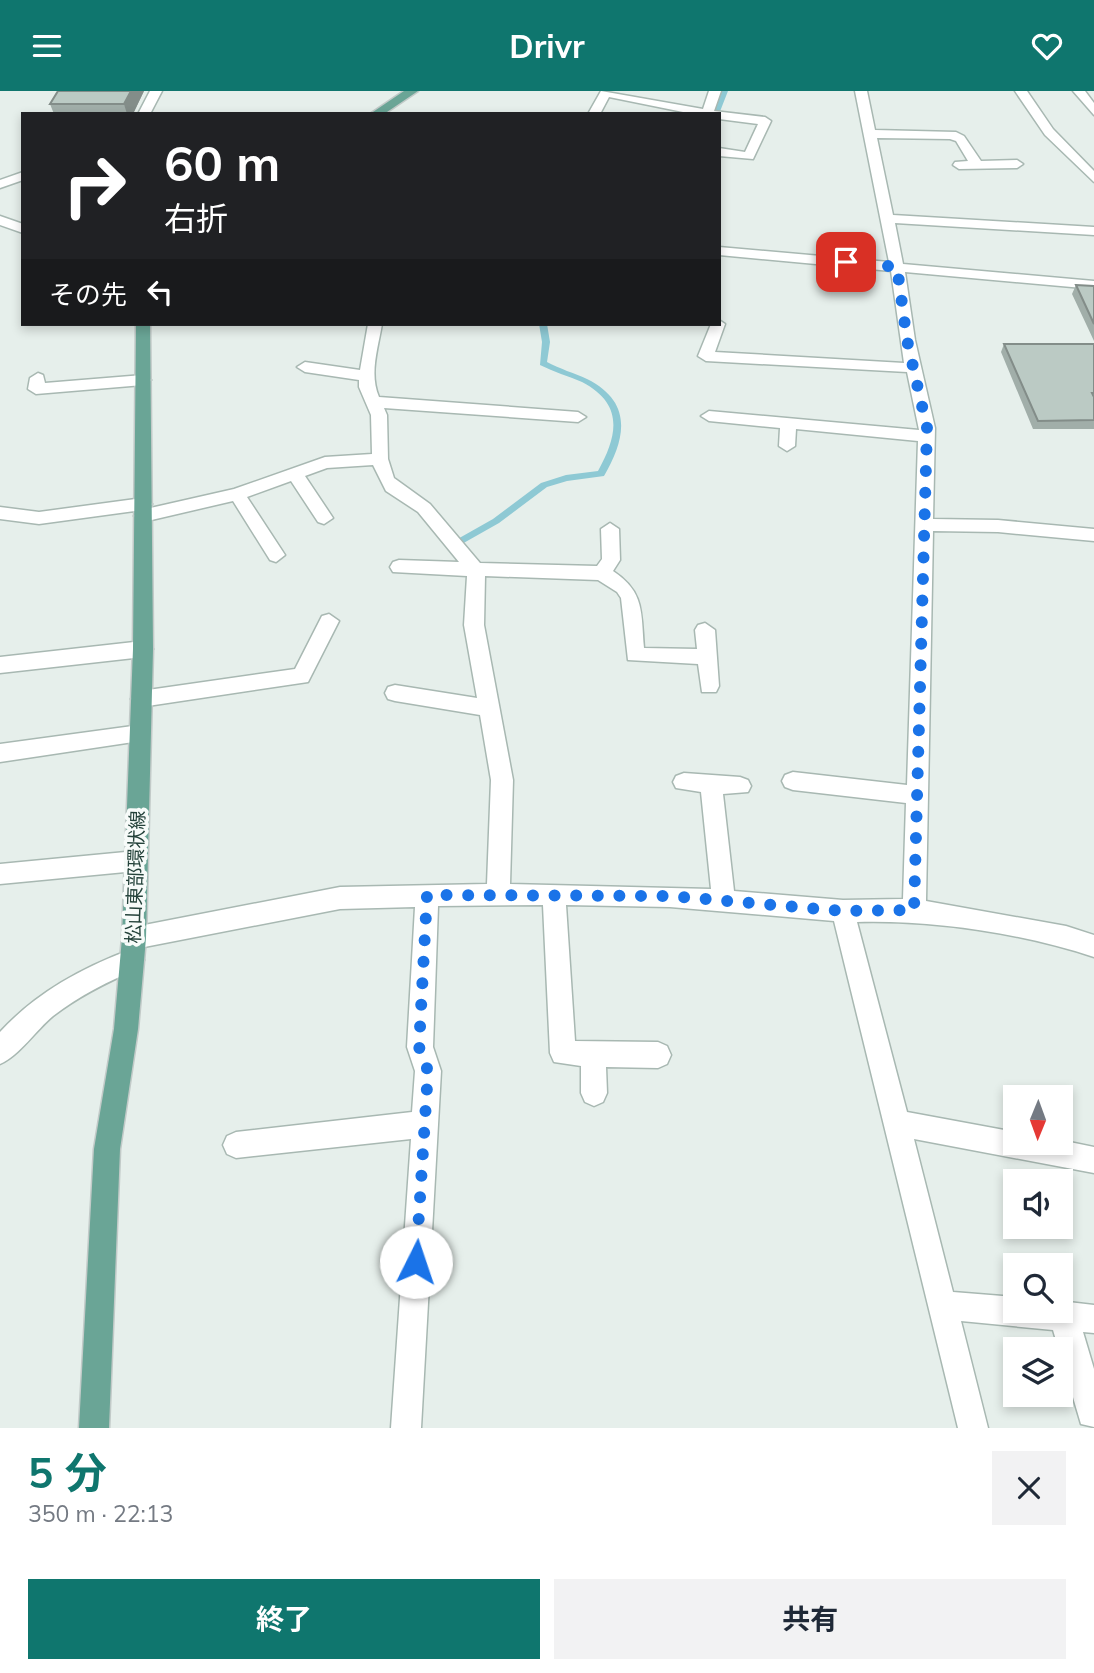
<!DOCTYPE html>
<html lang="ja">
<head>
<meta charset="utf-8">
<style>
  body { margin:0; font-family:Mulish,"Noto Sans JP",sans-serif; background:#f2f2f3; color:#1f2937; height:100vh; display:flex; flex-direction:column; font-size:26px; white-space:nowrap }
  * { box-sizing:border-box; margin:0 }
  p { font-size:23px; color:#747a83 }
  .icon { flex:none; width:38px; height:38px; fill:none; stroke:currentColor; stroke-width:2; stroke-linecap:round; stroke-linejoin:round }
  .map { position:relative; height:1337px; overflow:hidden }
  .details { display:flex; flex-direction:column; background:#fff; flex:1 }
  .details>* { flex:none }
  .banner { position:absolute; left:21px; top:21px; width:700px; height:214px; border-radius:0px; box-shadow:0 4px 10px #0003; background:#202124; color:#fff; overflow:hidden }
  .needle { width:46px; rotate:181deg }
  .buttons { position:absolute; left:1003px; top:994px; display:grid; gap:14px }
  .buttons a { display:grid; place-items:center; width:70px; height:70px; border-radius:0px; background:#fff; box-shadow:0 4px 10px #0003; font-size:35px }
  .pin { position:absolute; display:grid; place-items:center; width:60px; height:60px; color:#fff; margin:-30px; border-radius:14px; box-shadow:0 4px 10px #0006 }
  .me { position:absolute; width:77px; margin:-38px; rotate:4deg; stroke-linejoin:round; filter:drop-shadow(0 0 5px #0008) }
  .turn { display:flex; align-items:center; gap:24px; height:147px; padding:0 28px; font-size:32px }
  .turn .icon { width:91px; height:91px; stroke-width:2.5 }
  .turn b { display:block; font-size:49px; line-height:60px }
  .then { display:flex; align-items:center; height:66px; padding:0 28px; background:#0003; gap:14px; font-size:26px }
  .round { display:grid; place-items:center; flex:none; width:74px; height:74px; border-radius:0px; background:#f2f2f3 }
  .head { display:flex; align-items:center; justify-content:space-between; height:119px; padding:0 28px }
  h1 { font-size:42px; font-weight:700; line-height:52px; color:#0f766e }
  .primary-button { display:flex; gap:14px; margin-top:auto; padding:14px 28px }
  .primary-button a { flex:1; height:80px; border-radius:0px; background:#0f766e; color:#fff; font-size:28px; font-weight:700; line-height:80px; text-align:center }
  .primary-button a+a { background:#f2f2f3; color:#1f2937 }
  header { display:flex; justify-content:space-between; align-items:center; height:91px; padding:0 28px; background:#0f766e; color:#fff; font-size:32px; font-weight:700 }
  .map>svg:first-child { display:block }
</style>
</head>
<body>
<header><svg class="icon" aria-label="menu" viewBox="0 0 24 24"><path d="M4 6h16M4 12h16M4 18h16"/></svg>Drivr<svg class="icon" aria-label="heart" viewBox="0 0 24 24"><path d="M12 20l-8-8c-3-5 5-10 8-4 3-6 11-1 8 4z"/></svg></header>
<div class="map">
<svg width="1094" height="1337" viewBox="0 0 1094 1337">
  <rect width="100%" height="100%" fill="#e6efeb"/>
  <g fill="none" stroke-linecap="round" stroke-linejoin="round">
    <path fill="#8ec9d4" fill-rule="evenodd" d="M722,0h6l-9,23h-6z
      M539,233h8l3,18 -3,20c13,7 27,11 40,17 46,23 39,59 17,97l-37,5 -20,6 -48,36 -46,26h-6l-1,-2 1,-2 46,-26 48,-36 25,-8 32,-4c20,-36 26,-67 -16,-89 -14,-6 -28,-10 -42,-17l2,-23z"/>
    <g stroke="#a8b8b2" stroke-width="3">
      <path id="street" d="M150,0h12l-12,23h-12z
        M601,0l102,18 6,-18h12l-7,20 51,6 6,4 -18,38 -34,-3v-8l26,4 13,-28 -39,-5v-5h-26l-84,-17 -9,17h-12z
        M855,0h12l8,39 81,2 8,4 17,25 36,-1 6,4 -6,4 -58,1 -6,-4 2,-3 13,-1 -12,-20 -6,-2 -73,-1 16,77 201,12v8l-199,-12 8,41 191,17v8l-189,-17 10,68 20,88 -2,91 65,1 96,9v12l-96,-9 -65,-1 -7,370 140,25 28,9v22c-73,-24 -160,-37 -237,-35l50,190 108,20v11l45,-3 34,7v26l-180,-34 39,153 62,5v14h45v-10l34,4v28l-11,-1 11,37v58l-13,-3 -28,-94 -92,-9 27,107h-30l-124,-507 -164,-14 -104,-2 9,136 83,1 9,4 4,9 -4,9 -9,4 -52,-1 1,26 -4,9 -9,4 -9,-4 -4,-9v-27l-27,-4 -4,-9 -7,-148 -105,1 -5,141 8,24 -20,357h-30l20,-289 -175,19 -9,-4 -4,-9 4,-9 9,-4 176,-20 3,-41 -8,-24 8,-140 -75,2 -206,40 -8,-3 -4,-8 4,-8 8,-3 206,-40 147,-3 4,-104 -11,-65 -85,-14 -7,-2 -3,-6 3,-6 7,-2 82,13 -13,-73 3,-49 -74,-4 -3,-5 3,-5 6,-2 60,2 -41,-50 -32,-21 -13,-26 -46,3 -22,8 28,42 -9,6 -6,-2 -27,-41 -44,16 38,58 -9,7 -6,-2 -37,-59 -90,21 -9,-6 8,-6 -103,14 -39,-5v-12l39,5 104,-14 9,6 -6,5 88,-20 91,-32 47,-3 -1,-39 -12,-28v-7l-54,-8 -8,-5 8,-5 55,8 8,-46h14c-4,24 -13,50 -3,73l199,15 8,5 -8,5 -194,-14 3,7 1,44 6,19 36,26 50,59 117,3 5,-7 -1,-30 9,-6 9,6 1,31 -7,11c32,21 28,42 31,77l53,1 -2,-19 3,-5 7,-2 10,7 4,56 -3,6h-14l-4,-28 -70,-4 -7,-62 -4,-6 -19,-12 -113,-4 -1,49 29,155 -3,104 201,5 -10,-97 -25,-4 -3,-6 3,-6 8,-3 56,4 8,3 3,6 -3,6 -25,2 11,97 109,9 60,-1 3,-96 -113,-13 -8,-3 -3,-6 3,-6 8,-3 114,13 11,-344 -122,-12 -1,17 -8,5 -8,-5 1,-18 -71,-7 -8,-5 8,-5 210,19 -12,-58 -201,-11 -8,-5 13,-32h8v-4l6,4 -10,28 189,11 -13,-92 -172,-16v-8l170,15z
        M1015,0h12l26,38 41,42v11l-49,-47z
        M1073,0h12l9,12v12z
        M23,81v8l-23,8v-8z
        M0,125l23,8v9l-23,-8z
        M38,282l5,2 2,8 98,-8 8,5 -8,5 -107,9 -8,-5 2,-11z
        M329,523l10,7 -31,61 -167,25 -7,-2 -3,-6 3,-6 7,-2 154,-22 27,-53z
        M143,550l7,3 3,5 -3,5 -7,3 -143,16v-16z
        M140,634l7,2 3,6 -3,6 -7,2 -140,21v-18z
        M136,760l8,3 3,7 -3,7 -8,3 -136,13v-20z
        M132,858l8,3 4,8 -4,8c-31,13 -60,27 -87,48 -17,14 -33,39 -53,48v-32c37,-40 82,-64 132,-83z"/>
    </g>
    <g stroke="#c2cac8" stroke-width="3">
      <path id="primary" d="M404,0h14l-34,23h-14z
        M136,233h14l3,325 -7,289 -8,91 -18,120 -11,279h-30l15,-279 20,-120 8,-91 11,-289z"/>
    </g>
    <use href="#street" fill="#fff" fill-rule="evenodd"/>
    <use href="#primary" fill="#6aa596" fill-rule="evenodd"/>
  </g>
  <path fill="#a1aea9" d="M58,0h86l-11,23h-79l-4,-10z
    M1076,194l18,1v55l-22,-47z
    M1004,253h90v85h-61l-32,-77z"/>
  <path fill="#838d89" d="M131,0h13l-11,23h-6l-3,-10z"/>
  <path fill="#bbcac4" stroke="#838d89" stroke-width="2" d="M58,0h73l-7,13h-74z
    M1076,194l18,1v38z
    M1004,253h90v49h-2l2,4v23l-56,1z"/>
  <g fill="none" stroke-linecap="round" stroke-linejoin="round">
    <path stroke="#1a73e8" stroke-width="12" stroke-dasharray="0 21.6" d="M416,1171l12,-191 -9,-24 8,-152 243,1 173,15 71,-1 13,-482 -20,-88 -10,-73 -51,-5"/>
  </g>
  <g text-anchor="middle" dominant-baseline="central" stroke-width="7" stroke-linejoin="round" paint-order="stroke">
    <g font-size="19" fill="#24423a" stroke="#f7fbf9">
      <text transform="translate(135 786) rotate(-88)">松山東部環状線</text>
    </g>
  </g>
</svg>
<div class="buttons">
<a><svg class="needle" viewBox="-14 -14 28 28"><path d="M0-13l5 13h-10z" fill="#e53935"/><path d="M0 13l5-13h-10z" fill="#747a83"/></svg></a>
<a><svg class="icon" aria-label="sound" viewBox="0 0 24 24"><path d="M4 9h4l5-4v14l-5-4H4zM17 9q2 3 0 6"/></svg></a>
<a><svg class="icon" aria-label="search" viewBox="0 0 24 24"><circle cx="10" cy="10" r="6"/><path d="M15 15l6 6"/></svg></a>
<a><svg class="icon" aria-label="layers" viewBox="0 0 24 24"><path d="M12 4l9 5-9 5-9-5zM3 14l9 5 9-5"/></svg></a>
</div>
<div class="pin" style="left:846px;top:171px;background:#d93025"><svg class="icon" aria-label="arrive" viewBox="0 0 24 24"><path d="M6 21V4h12l-3 4 3 4H6"/></svg></div>
<svg class="me" style="left:416px;top:1171px" viewBox="-20 -20 40 40"><circle r="19" fill="#fff"/><path d="M0-13L10 11 0 6-10 11z" fill="#1a73e8"/></svg>
<div class="banner">
<div class="turn"><svg class="icon" aria-label="right" viewBox="0 0 24 24"><path d="M7 20v-9h11M14 6l5 5-5 5"/></svg><div><b>60 m</b>右折</div></div>
<div class="then">その先<svg class="icon" aria-label="left" viewBox="0 0 24 24"><path d="M17 20v-9H6M10 6l-5 5 5 5"/></svg></div>
</div>
</div>
<section class="details">
<div class="head"><div><h1>5 分</h1><p>350 m · 22:13</p></div><a class="round"><svg class="icon" aria-label="close" viewBox="0 0 24 24"><path d="M6 6l12 12M18 6L6 18"/></svg></a></div>
<div class="primary-button"><a>終了</a><a>共有</a></div>
</section>
</body>
</html>
